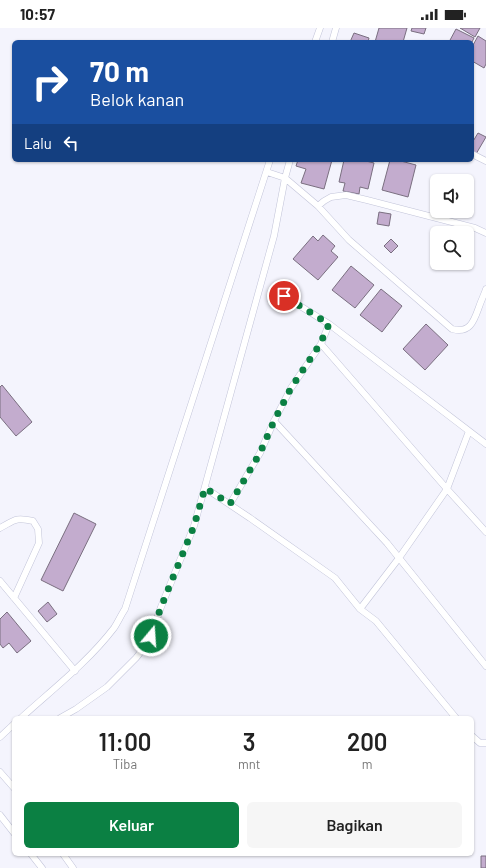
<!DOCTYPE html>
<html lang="id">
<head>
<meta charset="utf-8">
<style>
  body { margin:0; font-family:Barlow,sans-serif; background:#f6f6f6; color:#222; height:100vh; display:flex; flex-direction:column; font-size:15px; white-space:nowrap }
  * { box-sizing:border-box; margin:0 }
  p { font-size:13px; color:#767676 }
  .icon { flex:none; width:22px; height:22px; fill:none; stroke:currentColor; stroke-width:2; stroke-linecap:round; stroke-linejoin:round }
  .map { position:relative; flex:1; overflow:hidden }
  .sheet { position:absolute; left:12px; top:688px; width:462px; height:140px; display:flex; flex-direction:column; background:#fff; border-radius:6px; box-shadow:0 1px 3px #0004 }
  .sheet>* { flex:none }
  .hud { position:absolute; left:12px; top:12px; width:462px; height:122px; border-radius:6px; box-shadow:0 1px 3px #0004; background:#1a4fa0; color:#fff; overflow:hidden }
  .fabs { position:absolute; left:430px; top:146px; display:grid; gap:8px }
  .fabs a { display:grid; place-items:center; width:44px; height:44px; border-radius:6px; background:#fff; box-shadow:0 1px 3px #0004; font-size:20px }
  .pin { position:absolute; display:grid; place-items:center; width:34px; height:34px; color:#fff; margin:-17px; border:2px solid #fff; border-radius:50%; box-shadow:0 1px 4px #0007 }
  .me { position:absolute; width:44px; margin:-22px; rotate:18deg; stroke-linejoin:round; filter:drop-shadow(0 0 3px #0008) }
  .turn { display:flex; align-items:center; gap:14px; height:84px; padding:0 12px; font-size:18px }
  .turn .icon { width:52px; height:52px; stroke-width:2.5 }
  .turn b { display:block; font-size:28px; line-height:34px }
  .then { display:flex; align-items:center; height:38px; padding:0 12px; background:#0003; gap:8px; font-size:15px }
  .eta { display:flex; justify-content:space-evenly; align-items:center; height:68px; text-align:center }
  .eta b { font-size:24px; font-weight:600; line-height:28px }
  .cta { display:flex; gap:8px; margin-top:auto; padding:8px 12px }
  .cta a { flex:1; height:46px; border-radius:6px; background:#0b8043; color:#fff; font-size:16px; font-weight:600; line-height:46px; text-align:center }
  .cta a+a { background:#f6f6f6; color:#222 }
  .status { display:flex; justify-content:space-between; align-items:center; height:28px; padding:0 20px; background:#fff; direction:ltr }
  .status svg { height:11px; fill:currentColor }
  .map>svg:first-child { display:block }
</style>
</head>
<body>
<div class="status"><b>10:57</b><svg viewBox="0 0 49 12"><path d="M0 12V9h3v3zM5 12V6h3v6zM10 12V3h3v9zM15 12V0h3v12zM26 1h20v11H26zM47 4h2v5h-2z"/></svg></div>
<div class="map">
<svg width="486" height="840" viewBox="0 0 486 840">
  <rect width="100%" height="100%" fill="#f4f4fd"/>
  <path fill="#c3acce" stroke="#7a6f80" d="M379,0h28l-4,14h-28z
    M412,0h14l-2,6 -13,-3z
    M460,0h20l-5,9z
    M456,1l18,9 -2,4h-23z
    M354,5l15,5 -1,4h-18z
    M478,8l8,5v23l-2,4 -12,-7v-14z
    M478,105l8,4 -10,17 -4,-3v-8z
    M298,132h34l-8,29 -23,-6 5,-14 -10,-3z
    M344,132h18l12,3 -6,26 -8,-2 -1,7 -16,-3 2,-8 -6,-1z
    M390,132h7l19,5 -8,32 -26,-7z
    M379,184l12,2 -2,12 -12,-2z
    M323,207l12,11 -4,5 7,6 -20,23 -25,-21 20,-23 5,5z
    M391,211l7,7 -7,7 -7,-7z
    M351,238l23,19 -19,23 -23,-18z
    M381,261l21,17 -20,26 -22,-17z
    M426,296l22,21 -23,25 -22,-21z
    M2,357l30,37 -16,14 -16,-19v-30z
    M74,485l22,11 -33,67 -22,-11z
    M48,574l9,12 -10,8 -9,-11z
    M7,584l24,29 -14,12 -8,-10 -6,5 -3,-4v-25z
    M481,828h5v12h-5z"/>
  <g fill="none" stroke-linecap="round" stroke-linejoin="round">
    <g stroke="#c2c4d9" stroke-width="7">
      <path id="service" d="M315,14l5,-14
        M332,14l4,-14
        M472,126l14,7
        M267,144l18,6 33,28 31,34 103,89c18,5 22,-8 27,-22 2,-6 5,-12 7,-18
        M318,178l6,-5 7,-4 15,-2 21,5 108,28 11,5
        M284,268l45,28 157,120
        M321,316l126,145 39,43
        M274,393l113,122 99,123
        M205,460l45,30 85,60 25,31 16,12 80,97
        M230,476l30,-51 14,-32 17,-33 30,-44 8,-20
        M0,500c15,-8 15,-11 33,-7l5,8 1,14 -25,55
        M0,553l75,90
        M360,581l39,-51 48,-69 22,-58
        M21,690c32,-29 67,-56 93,-90 4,-6 7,-13 11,-19l145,-449
        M60,690l16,-9 31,-22 29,-29 7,-9 8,-13 10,-29 33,-81 80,-290 11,-58 5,-18
        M472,708l8,7h6
        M0,709l14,-13
        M0,744l14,16
        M0,787l14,18
        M31,826l11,14
        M63,826l10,14"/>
    </g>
    <use href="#service" stroke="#fff" stroke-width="6"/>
  </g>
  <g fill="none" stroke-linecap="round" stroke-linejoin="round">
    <path stroke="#0b8043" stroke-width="7" stroke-dasharray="0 12.6" d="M151,608l10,-29 33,-81 11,-38 25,16 30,-51 14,-32 17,-33 29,-44 9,-20 -45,-28"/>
  </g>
</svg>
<div class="fabs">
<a><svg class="icon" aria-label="sound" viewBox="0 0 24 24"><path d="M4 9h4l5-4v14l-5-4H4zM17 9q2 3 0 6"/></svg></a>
<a><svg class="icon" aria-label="search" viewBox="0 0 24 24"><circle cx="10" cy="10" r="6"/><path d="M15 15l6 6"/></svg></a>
</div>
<div class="pin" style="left:284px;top:268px;background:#d93025"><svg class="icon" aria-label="arrive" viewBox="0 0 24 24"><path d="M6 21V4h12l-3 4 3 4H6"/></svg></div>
<svg class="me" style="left:151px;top:608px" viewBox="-20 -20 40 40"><circle r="17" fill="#0b8043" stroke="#fff" stroke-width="3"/><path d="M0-11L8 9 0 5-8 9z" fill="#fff"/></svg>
<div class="hud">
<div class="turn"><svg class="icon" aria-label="right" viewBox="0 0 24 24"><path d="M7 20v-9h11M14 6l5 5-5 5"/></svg><div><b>70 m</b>Belok kanan</div></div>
<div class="then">Lalu<svg class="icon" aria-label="left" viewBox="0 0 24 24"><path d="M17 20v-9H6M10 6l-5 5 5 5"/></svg></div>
</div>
<section class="sheet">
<div class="eta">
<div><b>11:00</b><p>Tiba</p></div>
<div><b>3</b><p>mnt</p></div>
<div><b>200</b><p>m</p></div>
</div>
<div class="cta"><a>Keluar</a><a>Bagikan</a></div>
</section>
</div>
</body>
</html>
